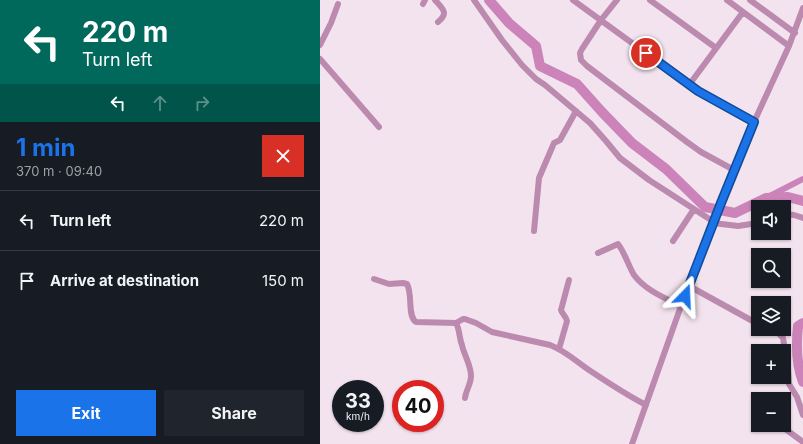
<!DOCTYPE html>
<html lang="en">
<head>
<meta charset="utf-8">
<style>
  body { margin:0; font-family:Inter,sans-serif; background:#20242c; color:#f1f3f6; height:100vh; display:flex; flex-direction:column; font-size:15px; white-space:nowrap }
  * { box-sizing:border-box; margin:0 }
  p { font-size:13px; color:#9ea1a6 }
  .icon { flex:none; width:22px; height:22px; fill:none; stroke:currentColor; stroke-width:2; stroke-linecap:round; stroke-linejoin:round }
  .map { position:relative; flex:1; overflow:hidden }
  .sheet { display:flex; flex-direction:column; background:#171b24; width:320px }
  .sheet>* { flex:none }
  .hud { background:#00695c; color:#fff; overflow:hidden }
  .buttons { position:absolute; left:431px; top:200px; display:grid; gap:8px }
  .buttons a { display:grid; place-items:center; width:40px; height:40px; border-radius:0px; background:#171b24; box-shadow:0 1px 3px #0004; font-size:20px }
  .speed { position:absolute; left:12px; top:380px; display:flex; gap:8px; font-size:20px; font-weight:700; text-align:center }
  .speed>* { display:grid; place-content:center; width:52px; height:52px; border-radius:50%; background:#171b24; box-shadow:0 1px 3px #0004; line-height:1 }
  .speed small { font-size:10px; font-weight:400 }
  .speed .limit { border:6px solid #d22; background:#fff; color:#111 }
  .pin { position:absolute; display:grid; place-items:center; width:34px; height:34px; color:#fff; margin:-17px; border:2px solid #fff; border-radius:50%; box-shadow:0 1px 4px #0007 }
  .me { position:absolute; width:44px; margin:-22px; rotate:21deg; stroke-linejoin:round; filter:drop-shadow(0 0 3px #0008) }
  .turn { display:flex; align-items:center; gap:14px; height:84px; padding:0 16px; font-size:18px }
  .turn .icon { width:52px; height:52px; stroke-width:2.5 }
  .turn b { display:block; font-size:28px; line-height:34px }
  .lanes { display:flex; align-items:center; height:38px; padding:0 16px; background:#0003; justify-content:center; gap:20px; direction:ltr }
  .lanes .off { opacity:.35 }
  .round { display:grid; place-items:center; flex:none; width:42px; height:42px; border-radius:0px; background:#20242c }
  .head { display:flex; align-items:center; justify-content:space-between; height:68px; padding:0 16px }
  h1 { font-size:24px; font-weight:700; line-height:30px; color:#1a73e8 }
  .primary-button { display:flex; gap:8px; margin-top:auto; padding:8px 16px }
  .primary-button a { flex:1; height:46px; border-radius:0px; background:#1a73e8; color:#fff; font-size:16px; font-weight:700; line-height:46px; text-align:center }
  .primary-button a+a { background:#20242c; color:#f1f3f6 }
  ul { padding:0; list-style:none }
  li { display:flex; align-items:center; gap:12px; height:60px; padding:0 16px; border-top:1px solid #363941 }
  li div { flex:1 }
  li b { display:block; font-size:15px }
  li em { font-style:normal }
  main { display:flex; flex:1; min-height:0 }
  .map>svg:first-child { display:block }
</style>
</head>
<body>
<main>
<section class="sheet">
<div class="hud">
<div class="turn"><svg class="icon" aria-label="left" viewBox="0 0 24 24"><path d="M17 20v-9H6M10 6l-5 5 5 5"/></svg><div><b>220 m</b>Turn left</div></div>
<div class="lanes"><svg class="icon" aria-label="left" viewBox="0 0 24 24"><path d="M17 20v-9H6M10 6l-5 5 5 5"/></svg><svg class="icon off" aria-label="ahead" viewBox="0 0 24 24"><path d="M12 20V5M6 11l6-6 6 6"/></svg><svg class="icon off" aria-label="right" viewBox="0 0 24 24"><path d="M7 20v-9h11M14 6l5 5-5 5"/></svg></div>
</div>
<div class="head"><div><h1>1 min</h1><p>370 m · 09:40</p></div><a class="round" style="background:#d93025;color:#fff"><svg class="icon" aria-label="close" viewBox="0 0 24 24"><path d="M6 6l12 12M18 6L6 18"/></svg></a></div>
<ul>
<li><svg class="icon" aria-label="left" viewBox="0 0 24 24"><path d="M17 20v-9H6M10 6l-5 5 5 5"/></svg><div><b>Turn left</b></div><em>220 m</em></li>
<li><svg class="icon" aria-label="arrive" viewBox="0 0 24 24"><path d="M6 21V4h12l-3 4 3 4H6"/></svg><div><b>Arrive at destination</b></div><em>150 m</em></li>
</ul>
<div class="primary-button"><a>Exit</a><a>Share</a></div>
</section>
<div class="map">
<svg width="483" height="444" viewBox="0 0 483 444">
  <rect width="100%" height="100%" fill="#f3e3ee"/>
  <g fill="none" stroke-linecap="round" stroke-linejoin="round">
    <path stroke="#cb83ba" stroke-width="6" d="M446,198l37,-19"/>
    <path stroke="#cb83ba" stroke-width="10" d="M169,0l20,23 27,23 4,20 37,18 25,28 30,31 34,26 39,38 30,6 31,-15 22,-1 15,4
      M483,323l-5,3c-2,19 -2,38 5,56"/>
    <path stroke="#bc8aaf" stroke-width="6" d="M115,0c8,9 14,13 3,22
      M154,0l28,40 20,25 14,14 9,6 45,38 16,18 14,17 29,22 65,42
      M253,0l125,91 56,31
      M297,0l-16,20 -19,29 -2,4 1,7 6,6 100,76 14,10 33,18
      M330,0l66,48
      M407,0l62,46
      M430,0l45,33
      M103,4l2,-4
      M0,45l11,-22 7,-19
      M0,59l59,68
      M369,85l54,-73
      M464,214l10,1 9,3
      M393,223l25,3 20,-3
      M214,231l5,-53 15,-35 6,-3 16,-29
      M353,241l21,-32
      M278,253l20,-9c7,9 10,21 16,31 11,15 31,23 47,31
      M54,279l15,5 14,-1 4,1c6,11 0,32 9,38l40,1 7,-4h2l11,4 16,9 58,13c16,6 28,18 42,27 18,12 35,23 54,33
      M369,286l69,38
      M136,323c4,7 3,15 6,22 2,10 9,20 9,31 0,8 -5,14 -6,22
      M447,329l11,4 5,5 5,30 1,16 8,13 6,18
      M239,349l8,-28c-1,-5 -5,-7 -6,-11l8,-30
      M460,425l23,17
      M312,444l49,-138 40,-103 33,-81 35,-76 14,-38"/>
  </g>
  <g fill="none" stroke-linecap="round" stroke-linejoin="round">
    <g stroke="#114b97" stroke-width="10">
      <path id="route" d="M326,53l52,38 56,31 -33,81 -36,93"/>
    </g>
    <use href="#route" stroke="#1a73e8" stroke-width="7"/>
  </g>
</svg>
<div class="buttons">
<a><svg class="icon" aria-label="sound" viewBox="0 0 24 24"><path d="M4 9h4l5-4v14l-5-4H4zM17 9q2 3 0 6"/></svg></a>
<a><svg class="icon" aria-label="search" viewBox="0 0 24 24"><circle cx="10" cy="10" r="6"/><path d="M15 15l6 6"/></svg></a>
<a><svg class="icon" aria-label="layers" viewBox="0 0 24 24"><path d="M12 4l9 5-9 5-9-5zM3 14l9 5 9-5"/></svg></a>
<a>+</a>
<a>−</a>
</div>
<div class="speed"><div>33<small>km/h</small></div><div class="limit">40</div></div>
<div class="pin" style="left:326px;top:53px;background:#d93025"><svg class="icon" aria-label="arrive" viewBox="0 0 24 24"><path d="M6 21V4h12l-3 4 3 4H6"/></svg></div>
<svg class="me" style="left:365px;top:296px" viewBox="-20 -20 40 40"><path d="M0-17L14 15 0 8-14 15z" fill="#1a73e8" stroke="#fff" stroke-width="4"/></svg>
</div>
</main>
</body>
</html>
